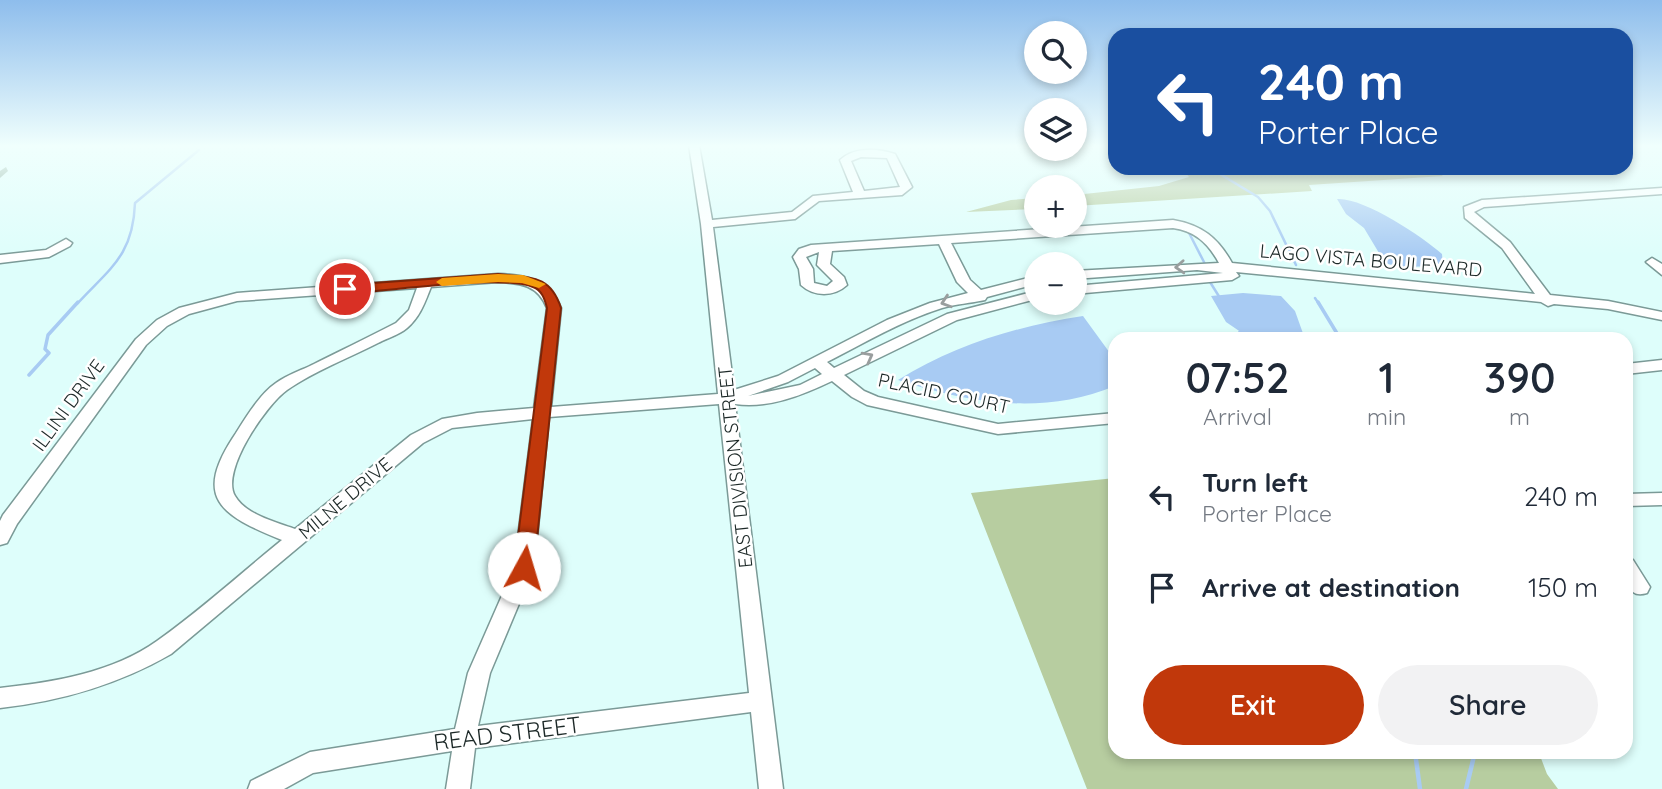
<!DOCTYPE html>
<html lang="en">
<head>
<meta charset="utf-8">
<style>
  body { margin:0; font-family:Quicksand,sans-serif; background:#f2f2f3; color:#1f2937; height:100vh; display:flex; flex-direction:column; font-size:26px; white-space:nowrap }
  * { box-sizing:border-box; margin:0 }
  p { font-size:23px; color:#747a83 }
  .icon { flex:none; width:38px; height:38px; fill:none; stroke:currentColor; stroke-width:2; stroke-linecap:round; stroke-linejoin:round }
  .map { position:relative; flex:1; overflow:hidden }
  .drawer { position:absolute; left:1108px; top:332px; width:525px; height:427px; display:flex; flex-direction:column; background:#fff; border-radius:21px; box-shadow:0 4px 10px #0003 }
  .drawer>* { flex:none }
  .hud { position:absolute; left:1108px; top:28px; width:525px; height:147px; border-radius:21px; box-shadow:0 4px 10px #0003; background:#1a4fa0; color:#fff; overflow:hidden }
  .controls { position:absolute; left:1024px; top:21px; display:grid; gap:14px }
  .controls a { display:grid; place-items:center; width:63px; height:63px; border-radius:50%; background:#fff; box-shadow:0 4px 10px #0003; font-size:35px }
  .pin { position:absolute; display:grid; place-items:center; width:60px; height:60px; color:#fff; margin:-30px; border:4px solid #fff; border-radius:50%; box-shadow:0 2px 7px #0007 }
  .me { position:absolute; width:77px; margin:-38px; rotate:6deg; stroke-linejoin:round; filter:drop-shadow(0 0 5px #0008) }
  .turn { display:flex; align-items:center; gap:24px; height:147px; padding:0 35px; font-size:32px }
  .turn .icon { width:91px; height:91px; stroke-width:2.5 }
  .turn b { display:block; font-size:49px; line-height:60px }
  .eta { display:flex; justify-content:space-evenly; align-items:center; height:119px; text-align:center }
  .eta b { font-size:42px; font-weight:600; line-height:49px }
  .cta { display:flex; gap:14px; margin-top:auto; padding:14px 35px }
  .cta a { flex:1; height:80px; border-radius:42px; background:#c1380b; color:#fff; font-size:28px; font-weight:600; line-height:80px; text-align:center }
  .cta a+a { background:#f2f2f3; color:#1f2937 }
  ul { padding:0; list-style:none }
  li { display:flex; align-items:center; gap:21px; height:91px; padding:0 35px }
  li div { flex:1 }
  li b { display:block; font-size:26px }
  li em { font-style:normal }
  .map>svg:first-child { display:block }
</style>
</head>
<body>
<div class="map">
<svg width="1662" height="789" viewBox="0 0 1662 789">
  <rect width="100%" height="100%" fill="#defefb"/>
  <path fill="#b7cda0" d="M1182,168h249l12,8 -134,9 3,6 -237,15v-11l84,-9 30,-9z
    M1036,198v11l-70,3 45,-12z
    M1115,478v274l424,1 8,21 11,15h-471l-116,-296z"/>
  <path fill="#a8cbf3" d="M1337,199c26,-2 85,37 105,55l1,12 -43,1 -15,-4 -21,-35 -18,-14z
    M1243,293l38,3 14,15 10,28h-54l-25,-17 -15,-26z
    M1083,316l32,44v26c-73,30 -146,17 -217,-6 57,-35 119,-54 185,-64z"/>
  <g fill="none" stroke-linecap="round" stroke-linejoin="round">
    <path stroke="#a8cbf3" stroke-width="2.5" d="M1210,168l48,29 12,14 26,54
      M1187,229l18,35
      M1210,282l10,16
      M1315,298l4,6
      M77,304c33,-36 56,-48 58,-101l64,-53"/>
    <path stroke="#a8cbf3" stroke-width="3.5" d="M1318,302l23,38
      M1240,332l4,8
      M29,375l20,-22 -4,-4 3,-14 30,-33"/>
    <path stroke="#a8cbf3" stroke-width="4.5" d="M1415,752l5,37
      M1466,789l9,-37"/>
    <g stroke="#7b9a97" stroke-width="3">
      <path id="minor" d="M689,145h10l13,75 80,-8 21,-16 40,-4 -13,-32c14,-13 37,-12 55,-6l17,33 -10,8 -83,6 -24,18 -82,8 21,163 44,-14 109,-56 43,-17 38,-10 -11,-11 -18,-38 -107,7 -2,13 14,13 3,8c-13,12 -33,12 -46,0l-2,-16 -6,-12 6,-8 12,-4 362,-25c29,5 45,18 59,43l303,31 -33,-46 -37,-30 -1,-11 18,-7 180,-12v6l-178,13 -10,5 36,30 40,53 58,6 54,11v8l-54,-11 -54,-5 -6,2 -7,-4 -305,-30 3,4 -7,4 -158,14v-8l149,-13 -26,-3 -123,9v-8l145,-8c-11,-20 -24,-32 -46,-35l-222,15 19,37 11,10 55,-14v8l-49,13 -2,3c-14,3 -29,4 -43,8 -41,13 -78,35 -115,54l7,6 113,-54 89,-23v8l-79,21 -113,55 20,16 14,6 120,27 117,-11v10l-117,11 -131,-29 -15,-8 -20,-16c-29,14 -64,28 -97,23l48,385h-24l-8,-77 -276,36 -5,41h-24l6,-38 -139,22 -29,16h-36l3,-8 59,-29 145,-23 13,-56 46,-105 19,-149 -81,9 -29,15 -252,211c-54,31 -109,47 -171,54v-20c54,-6 112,-15 157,-47 44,-31 84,-68 125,-101 -62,-25 -90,-42 -46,-107 10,-16 24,-39 40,-50 11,-8 26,-13 38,-19 28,-14 55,-27 82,-41l13,-13 8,-22 -180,13 -48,13 -22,12 -21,19 -129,179 -10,19 -7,2v-24l3,-6 133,-176 21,-19 22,-12 58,-15 261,-19c29,1 51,5 63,34l-10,99 167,-13 -17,-170zM861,157l26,1 13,29 -36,4 -13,-30zM819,252l-2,13 16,16 -6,5 -13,-3 -1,-14 -7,-12zM498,282c23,1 40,3 49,26l-13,100 -57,5 -35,6 -31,16 -116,94c-19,-7 -49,-14 -60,-33 -15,-25 32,-92 52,-106 27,-19 62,-32 91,-47 9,-5 21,-8 29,-15 13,-11 18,-26 24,-41zM815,368l7,6 -22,11 -52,11 40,-14zM719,404l30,289 -271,33 12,-53 44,-105 15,-151z
        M66,239l6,4 -2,3 -21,11 -49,6v-8l46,-5z
        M1652,258l10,6v11l-16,-13z
        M1662,360v10l-36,4v-10z
        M1662,493v12l-36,1v-12z
        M1626,558l7,2 17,27 -3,6c-23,7 -21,-20 -21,-35z"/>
    </g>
    <use href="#minor" fill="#fff" fill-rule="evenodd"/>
  </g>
  <path fill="#7ca08b" d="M6,167l2,4 -8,7v-7z"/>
  <defs><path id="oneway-chevron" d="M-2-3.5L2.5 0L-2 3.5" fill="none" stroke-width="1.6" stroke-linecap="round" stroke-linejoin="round" transform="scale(1.75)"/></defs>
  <g stroke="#999e9e">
    <use href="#oneway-chevron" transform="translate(1180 267) rotate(177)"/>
    <use href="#oneway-chevron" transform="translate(946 302) rotate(162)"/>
    <use href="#oneway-chevron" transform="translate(868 357) rotate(-28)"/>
  </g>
  <linearGradient id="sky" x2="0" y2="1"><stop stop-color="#8ebdec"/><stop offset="0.57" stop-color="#f0fffd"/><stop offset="1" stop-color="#f0fffd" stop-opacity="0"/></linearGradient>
  <rect width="1662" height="256" fill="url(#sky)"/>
  <path fill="#c1380b" stroke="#7d2407" stroke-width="2" d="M498,274c32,4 52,0 63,34l-27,260 -3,6h-14l-3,-6 33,-260c-2,-8 -5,-18 -14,-21 -32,-13 -148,4 -188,7l-7,-5 7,-4z"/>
  <path fill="#f59e0b" d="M498,274l25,1 23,9 -7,4 -17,-5 -24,-1 -56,4 -6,-4 6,-4z"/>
  <g text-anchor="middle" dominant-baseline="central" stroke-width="5" stroke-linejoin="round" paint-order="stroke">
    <g font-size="19" fill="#1c2827" stroke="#fff">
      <text transform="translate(1371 260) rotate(5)">LAGO VISTA BOULEVARD</text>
      <text transform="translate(944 393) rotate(12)">PLACID COURT</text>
      <text transform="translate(68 405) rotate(-54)">ILLINI DRIVE</text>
      <text transform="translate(735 467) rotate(-96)">EAST DIVISION STREET</text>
      <text transform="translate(345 498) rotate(-40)">MILNE DRIVE</text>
    </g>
    <g font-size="23" fill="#1c2827" stroke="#fff">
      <text transform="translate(507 733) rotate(-7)">READ STREET</text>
    </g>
  </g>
</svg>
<div class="controls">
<a><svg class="icon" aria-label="search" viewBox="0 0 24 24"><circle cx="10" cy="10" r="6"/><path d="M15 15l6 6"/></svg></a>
<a><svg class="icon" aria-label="layers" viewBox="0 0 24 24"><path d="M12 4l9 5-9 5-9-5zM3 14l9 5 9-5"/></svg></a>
<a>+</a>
<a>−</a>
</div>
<div class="pin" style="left:345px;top:289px;background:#d93025"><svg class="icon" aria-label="arrive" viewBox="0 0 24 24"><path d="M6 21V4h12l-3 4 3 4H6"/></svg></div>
<svg class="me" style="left:524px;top:568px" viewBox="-20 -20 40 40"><circle r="19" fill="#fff"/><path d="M0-13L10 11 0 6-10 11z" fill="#c1380b"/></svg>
<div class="hud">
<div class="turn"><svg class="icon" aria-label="left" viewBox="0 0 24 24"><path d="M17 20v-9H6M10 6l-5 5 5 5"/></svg><div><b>240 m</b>Porter Place</div></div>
</div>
<section class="drawer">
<div class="eta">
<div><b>07:52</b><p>Arrival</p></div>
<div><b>1</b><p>min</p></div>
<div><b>390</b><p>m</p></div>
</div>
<ul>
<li><svg class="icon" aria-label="left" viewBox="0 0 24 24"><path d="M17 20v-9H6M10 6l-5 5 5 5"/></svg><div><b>Turn left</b><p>Porter Place</p></div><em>240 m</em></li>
<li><svg class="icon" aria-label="arrive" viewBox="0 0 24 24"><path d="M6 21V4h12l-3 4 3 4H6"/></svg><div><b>Arrive at destination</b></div><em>150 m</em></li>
</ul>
<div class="cta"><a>Exit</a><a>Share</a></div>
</section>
</div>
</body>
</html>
